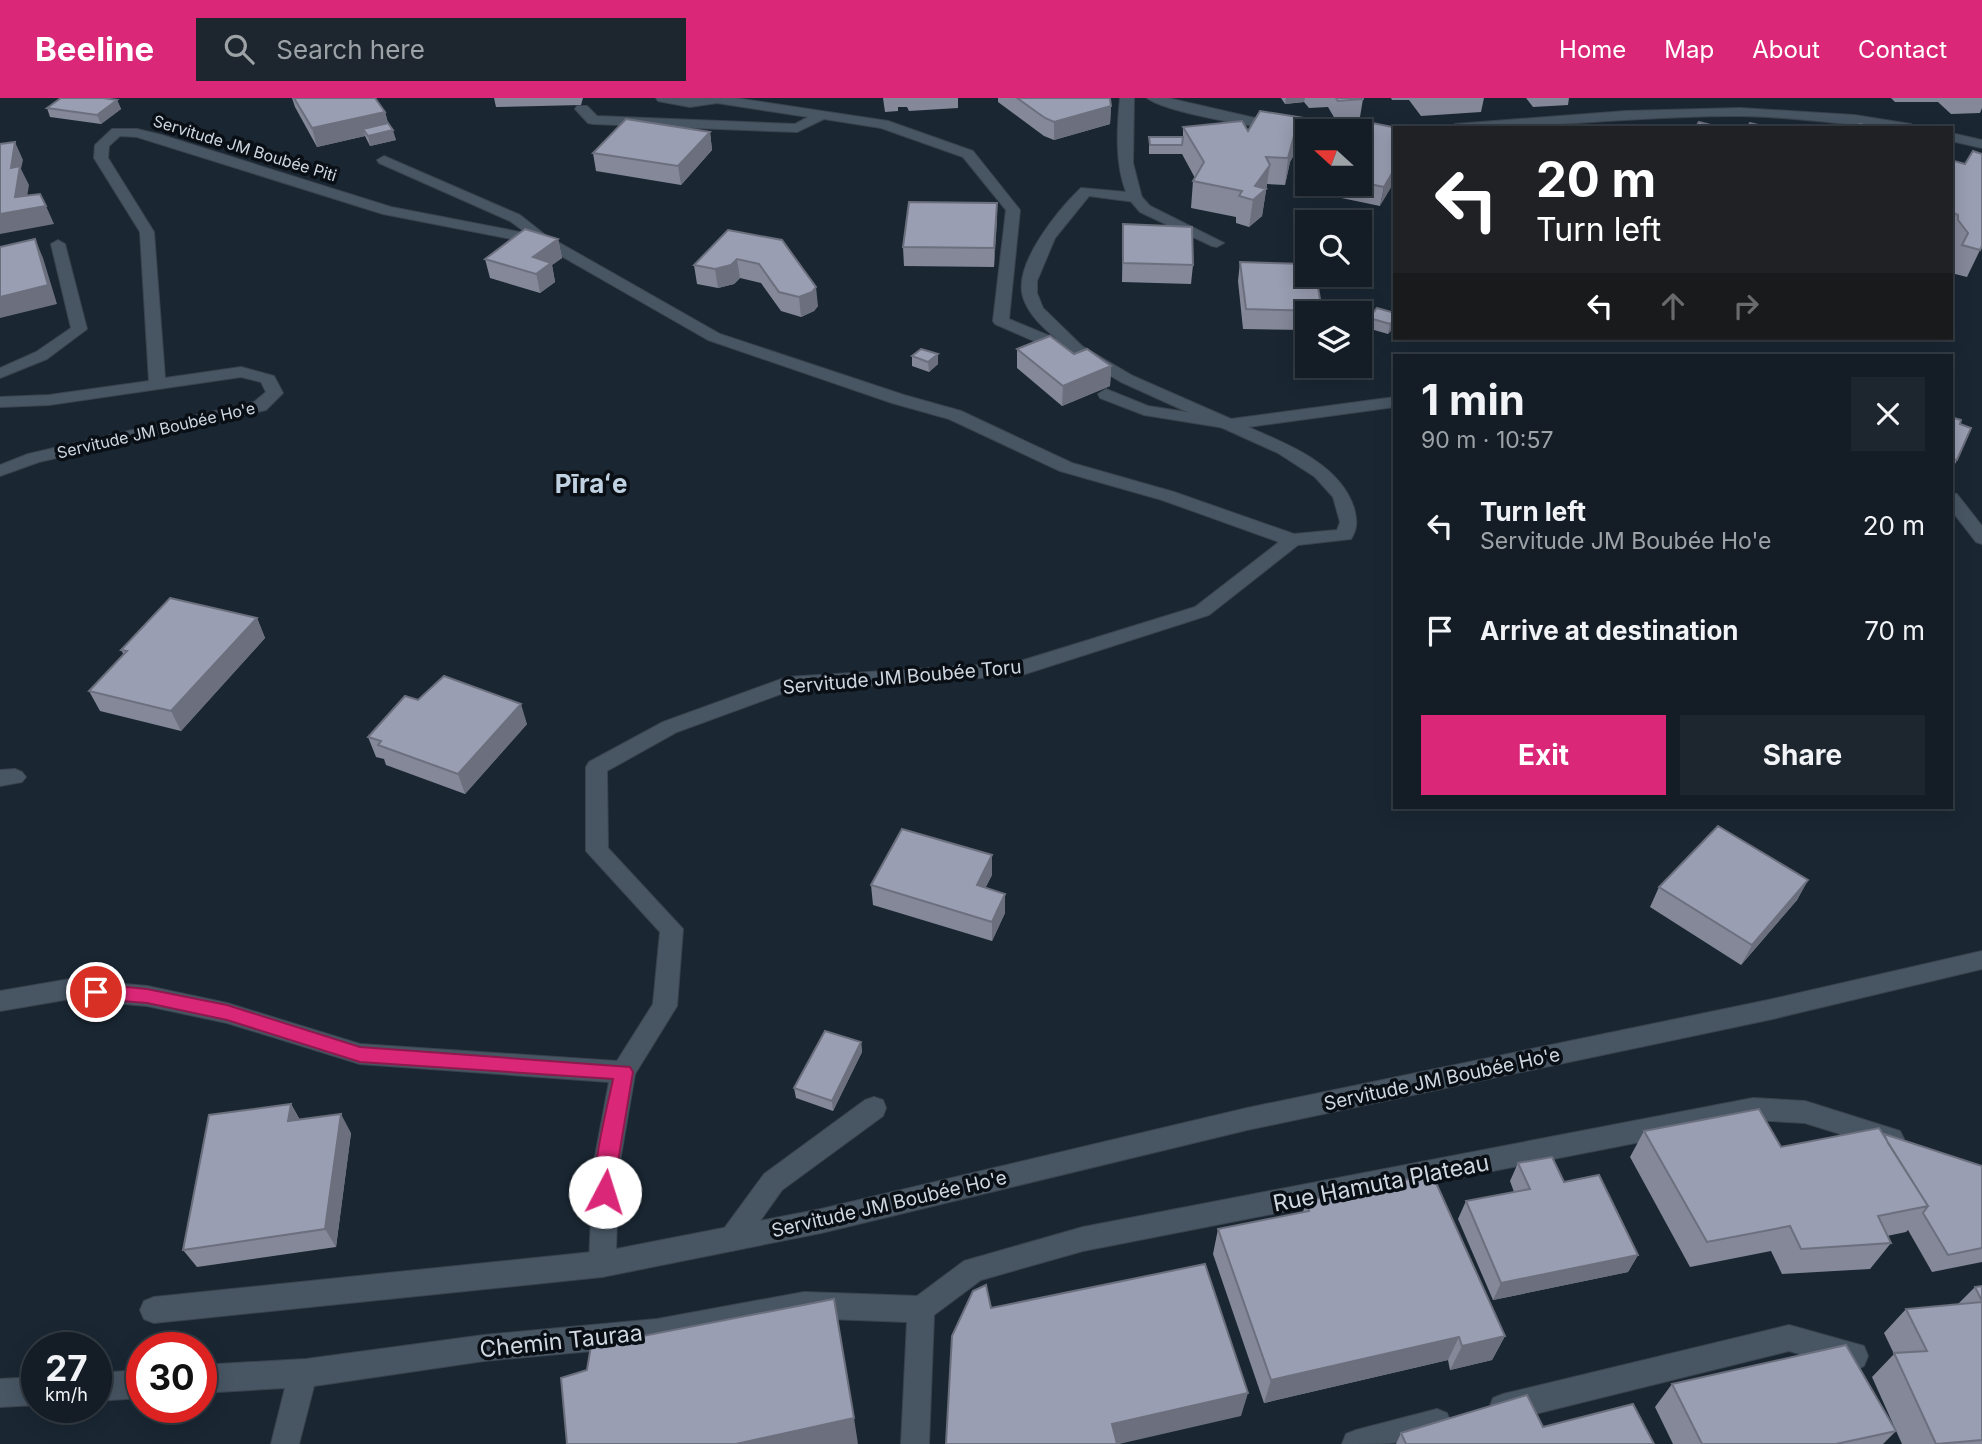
<!DOCTYPE html>
<html lang="en">
<head>
<meta charset="utf-8">
<style>
  body { margin:0; font-family:Inter,sans-serif; background:#1d262e; color:#f1f3f6; height:100vh; display:flex; flex-direction:column; font-size:26px; white-space:nowrap }
  * { box-sizing:border-box; margin:0 }
  p { font-size:23px; color:#9da2a7 }
  .icon { flex:none; width:38px; height:38px; fill:none; stroke:currentColor; stroke-width:2; stroke-linecap:round; stroke-linejoin:round }
  .map { position:relative; flex:1; overflow:hidden }
  .sheet { position:absolute; left:1393px; top:256px; width:560px; height:455px; display:flex; flex-direction:column; background:#141d26; border-radius:0px; box-shadow:0 4px 18px #0003,0 0 0 2px #333b43 }
  .sheet>* { flex:none }
  .guide { position:absolute; left:1393px; top:28px; width:560px; height:214px; border-radius:0px; box-shadow:0 4px 18px #0003,0 0 0 2px #333b43; background:#202124; color:#fff; overflow:hidden }
  .needle { width:46px; rotate:291deg }
  .controls { position:absolute; left:1295px; top:21px; display:grid; gap:14px }
  .controls a { display:grid; place-items:center; width:77px; height:77px; border-radius:0px; background:#141d26; box-shadow:0 4px 18px #0003,0 0 0 2px #333b43; font-size:35px }
  .speed { position:absolute; left:21px; top:1234px; display:flex; gap:14px; font-size:35px; font-weight:700; text-align:center }
  .speed>* { display:grid; place-content:center; width:91px; height:91px; border-radius:50%; background:#141d26; box-shadow:0 4px 18px #0003,0 0 0 2px #333b43; line-height:1 }
  .speed small { font-size:18px; font-weight:400 }
  .speed .limit { border:10px solid #d22; background:#fff; color:#111 }
  .pin { position:absolute; display:grid; place-items:center; width:60px; height:60px; color:#fff; margin:-30px; border:4px solid #fff; border-radius:50%; box-shadow:0 2px 7px #0007 }
  .me { position:absolute; width:77px; margin:-38px; rotate:5deg; stroke-linejoin:round; filter:drop-shadow(0 0 5px #0008) }
  .turn { display:flex; align-items:center; gap:24px; height:147px; padding:0 28px; font-size:32px }
  .turn .icon { width:91px; height:91px; stroke-width:2.5 }
  .turn b { display:block; font-size:49px; line-height:60px }
  .lanes { display:flex; align-items:center; height:66px; padding:0 28px; background:#0003; justify-content:center; gap:35px; direction:ltr }
  .lanes .off { opacity:.35 }
  .round { display:grid; place-items:center; flex:none; width:74px; height:74px; border-radius:0px; background:#1d262e }
  .headline { display:flex; align-items:center; justify-content:space-between; height:119px; padding:0 28px }
  h1 { font-size:42px; font-weight:700; line-height:52px }
  .action { display:flex; gap:14px; margin-top:auto; padding:14px 28px }
  .action a { flex:1; height:80px; border-radius:0px; background:#db2777; color:#fff; font-size:28px; font-weight:700; line-height:80px; text-align:center }
  .action a+a { background:#1d262e; color:#f1f3f6 }
  ul { padding:0; list-style:none }
  li { display:flex; align-items:center; gap:21px; height:105px; padding:0 28px }
  li div { flex:1 }
  li b { display:block; font-size:26px }
  li em { font-style:normal }
  header { display:flex; align-items:center; gap:42px; box-sizing:border-box; height:98px; padding:0 35px; background:#db2777; color:#fff }
  header strong { font-size:33px }
  nav { display:flex; gap:38px; margin-inline-start:auto; font-size:24px }
  .search { width:490px; height:63px; background:#1d262e; display:flex; align-items:center; gap:18px; box-sizing:border-box; padding:0 24px; border-radius:0px; color:#9da2a7; font-size:26px }
  .map>svg:first-child { display:block }
</style>
</head>
<body>
<header>
<strong>Beeline</strong>
<div class="search"><svg class="icon" aria-label="search" viewBox="0 0 24 24"><circle cx="10" cy="10" r="6"/><path d="M15 15l6 6"/></svg>Search here</div>
<nav><a>Home</a><a>Map</a><a>About</a><a>Contact</a></nav>
</header>
<div class="map">
<svg width="1982" height="1346" viewBox="0 0 1982 1346">
  <rect width="100%" height="100%" fill="#1a2733"/>
  <g fill="none" stroke-linecap="round" stroke-linejoin="round">
    <g stroke="#3a434e" stroke-width="2">
      <path id="service" d="M384,58l136,59 33,26 -2,3h-10l-31,-23 -131,-58 -2,-3z
        M1135,96l5,1 10,11 74,37 -7,4 -5,-1 -72,-34 -12,-14z
        M1106,291l42,17 83,13 8,5 -8,5 -87,-14 -44,-17 -2,-4z
        M15,671l7,3 4,5 -4,5 -22,4v-16z
        M874,999l9,3 3,8 -3,8 -101,74 -41,58 -9,3 -9,-3 -4,-9 4,-9 41,-56 101,-74z
        M602,1153l9,4 4,9 -4,9 -9,4 -448,46 -10,-4 -4,-9 4,-9 10,-4z"/>
    </g>
    <g stroke="#3a434e" stroke-width="2">
      <path id="minor" d="M656,0h79l153,23 85,30 47,59 -11,109 48,20c-14,-11 -29,-25 -34,-42 -10,-33 36,-88 58,-109l45,4c-11,-29 -9,-63 -6,-94h14l-1,65 9,35 -7,4 -46,-6 -34,42 -18,43v12l6,15 39,38 51,30 98,43 164,-22v10l-147,20c39,17 92,37 106,81 3,12 4,20 -3,31l-53,6 -89,70 -187,60 -233,16 -112,41 -70,39 1,77 75,81 -6,77 -42,68 -16,93 -3,82 205,-40 426,-101 521,-108 214,-49v18l-214,51 -521,110 -426,103 -219,44 -9,-4 -4,-9 4,-97 16,-85 -249,-18 -133,-41 -80,-17 -77,-7 -70,12v-20l70,-12 77,7 80,17 133,41 257,17 36,-57 7,-72 -74,-81v-84l3,-5 74,-40 124,-45 227,-14 181,-56 84,-65 -117,-42 -102,-29 -111,-52 -57,-16 -184,-63 -166,-95 -159,-31 -246,-77 -17,-1 -11,10 -1,12 46,74 11,146 76,-11 33,9 9,17 -17,17 -227,52 -39,14v-11l28,-11 226,-52 12,-10 -5,-10 -20,-5 -192,28 -49,2v-10l49,-2 100,-14 -9,-149 -46,-74 1,-13 17,-16h25l25,6 229,72 160,31 169,96 184,61 57,16 111,52 102,29 120,42 43,-4 3,-8 -7,-25 -18,-20 -37,-24 -157,-71 -48,-28 -23,-6 -55,-24 -2,-3 13,-111 -43,-53 -82,-29 -57,-9 -27,13 -204,-8 -5,-1 -13,-14 2,-3h10l10,10 198,8 13,-7 -91,-14 -27,4 -32,-6z
        M1147,0h21l100,23 70,6 7,4h-38v2c-29,-2 -140,-19 -160,-35z
        M1740,10l114,7 57,9 7,4c-61,0 -121,-12 -181,-12 -97,0 -192,12 -289,12l7,-4 171,-13z
        M1395,29l3,1h-3v7l-35,1v-5h-6l6,-3z
        M1951,35l31,7v8l-31,-7z
        M58,142l7,4 22,85 -40,30 -47,19v-10l36,-16 35,-24 -20,-84z
        M1951,395l6,1 25,32v18l-6,-2 -25,-32z
        M1753,1000l52,3 95,30 4,8 -4,8 -9,3 -86,-27 -52,-3 -670,131 -102,29 -47,35 -5,129h-28l6,-122 -103,-4 -147,27 -173,16 -170,25 -15,58h-28l14,-56 -84,5v-28l105,-6 178,-24 173,-16 147,-27 113,4 47,-35 119,-34z
        M1789,1227l75,21 4,10 -4,10 -10,4 -65,-19 -286,71 -10,-4 -4,-10 4,-10 10,-4z
        M142,1272v28l-46,3v-28z
        M37,1279v28l-37,2v-28z
        M1437,1311l10,4 4,10 -4,10c-34,11 -69,11 -105,11l4,-10 10,-4z"/>
    </g>
    <use href="#service" fill="#485664" fill-rule="evenodd"/>
    <use href="#minor" fill="#485664" fill-rule="evenodd"/>
  </g>
  <path fill="#848899" d="M292,0h83l10,14 3,11 8,17 -26,6 -5,-10 -48,11 -22,-40z
    M494,0h89l-2,7 -85,2z
    M883,0h75v10l-49,3 -2,-4h-9v4l-13,1z
    M998,0h111l2,8 -1,18 -56,16 -10,-4 -46,-34z
    M1281,0h82v1l-3,18 -25,2 -7,-12 -19,1 -5,-6 -19,2z
    M1391,0h93l-3,14 -60,4 -12,-16h-17z
    M1526,0h43l-1,7 -35,2z
    M1891,0h91v10l-2,5 -29,1 -13,-12h-43z
    M117,2l4,9 -20,15 -51,-7 -3,-9z
    M1183,29l65,4 52,13 -10,18 -5,23 -18,-1 -5,32 -13,11 -13,-4v-6l-45,-9 2,-27 2,-3 -13,-24h-33v-17h34z
    M1397,30l-17,78 -82,-17 3,-19 6,-10v24h53v-51z
    M710,34l2,18 -31,35 -85,-14 -3,-18z
    M1951,62l31,86 -15,31 -16,-4v-5l4,-8 -4,-5z
    M997,105l-3,64 -90,-1 -1,-19z
    M1123,126l70,41 -2,19 -69,-2z
    M728,132l90,76 -4,5 -13,6 -20,-6 -20,-28 -21,-5 -6,6 -16,4 -21,-4 -3,-19z
    M558,141l4,19 -10,7 3,17 -15,11 -50,-15 -5,-19z
    M1240,164l82,49 -1,2h-14v17l-64,-1 -5,-48z
    M1395,215v13l-7,8 -21,-6 2,-10z
    M1017,251l57,5 37,12 -1,20 -48,20 -45,-38z
    M912,258l26,8 -9,8 -17,-6z
    M1951,319l9,7 -3,36 -6,12z
    M257,520l8,20 -84,93 -81,-20 -11,-20 35,-36 -3,-5z
    M418,602l109,24 -62,70 -79,-29 -2,-6 -8,-2 -8,-20z
    M992,777l-7,13 20,25 -13,28 -119,-36 -2,-20z
    M1808,782l-11,20 -56,65 -91,-58 9,-20z
    M861,944l1,10 -29,59 -37,-13 -2,-10z
    M291,1006l9,16 51,13 -15,114 -139,20 -14,-17z
    M1644,1033l137,16 103,-13 98,32v96l-50,10 -24,-42 -2,2 -19,4 4,7 -21,26 -88,5 -11,-23 -81,16 -60,-110z
    M1518,1065l46,19 74,73 -10,17 -135,28 -35,-81 8,-18 48,-9 -4,-11z
    M1306,1103l199,135 -13,24 -42,10 -2,-10 -184,43 -51,-149 5,-25 85,-17z
    M1982,1188v158h-80l-30,-67 22,-23 -10,-21 22,-24 52,-5 17,-17z
    M1672,1286l224,47 -13,13h-210l-18,-37z
    M1543,1329l111,17h-258l5,-11z"/>
  <path fill="#6c6f7d" d="M1286,0h19l-1,4 -19,2z
    M117,2l4,9 -20,15 -4,-9z
    M1111,8l-1,18 -56,16v-18z
    M385,14l5,18 -27,-1 2,7 -48,11 -5,-19z
    M1304,20l-4,26 -10,18 -5,23 3,-27 6,-22z
    M393,32l3,10 -26,6 -2,-10z
    M710,34l2,18 -31,35 -3,-19z
    M15,44l8,18 -2,9 8,16 -4,24 21,-3 8,18 -54,10v-20l11,-46z
    M1270,67l-8,51 -13,11 6,-41z
    M1395,70v13l-15,25 4,-19z
    M997,105v19l-3,45v-19z
    M35,141l8,19 14,46 -57,14v-21z
    M558,141l4,19 -10,7 3,17 -15,11 -7,-36z
    M737,161l3,19 -6,6 -16,4 -3,-19z
    M816,189l2,19 -4,5 -13,6 -2,-20z
    M1395,221v7l-7,8 2,-10z
    M938,256v10l-9,8 -1,-10z
    M1111,268l-1,20 -48,20 1,-20z
    M257,520l8,20 -84,93 -10,-20z
    M521,606l6,20 -62,70 -7,-20z
    M992,757v20l-15,30v-20z
    M1808,782l-11,20 -56,65 11,-20z
    M1005,796v19l-13,28v-19z
    M861,944l1,10 -29,59 -1,-10z
    M291,1006l10,18 -13,-1z
    M341,1016l10,19 -15,114 -11,-18z
    M1638,1157l-10,17 -135,28 8,-17z
    M1505,1238l-13,24 -42,10 12,-24z
    M1459,1239l-11,23 -184,43 7,-23z
    M1248,1295l-7,23 -122,28h-10l3,-20z
    M854,1320l4,26h-122z"/>
  <path fill="#9a9eb2" stroke="#6c6f7d" stroke-width="2" d="M61,0h42l14,2 -20,15 -50,-7z
    M294,0h81l10,14 -73,16z
    M1017,0h92l1,1 1,7 -57,16 -9,-4z
    M1336,0h27v1l-25,2z
    M1260,13l44,7 -10,18 -6,22 -22,-1 4,8 -15,21 11,3 -13,11 -14,-4 3,-5 -49,-10 11,-19 -21,-35 59,-6 6,10z
    M626,21l84,13 -32,34 -85,-13z
    M1367,24l30,6h-2v40l-11,19 -24,-5v-32l3,1 4,-5 -7,-2v-11z
    M1699,24l23,6h-27z
    M388,25l5,7 -25,6 -5,-7z
    M1750,25l20,5h-23z
    M1860,26l14,4h-16z
    M1149,39h34l-1,8h-32z
    M15,44l-4,26 9,-2 -5,31 25,-3 6,12 -46,8v-70z
    M1973,53l9,3v92l-2,4 -18,-5 6,-12 -10,-13v-5l-7,-3v-52l14,4z
    M1307,62v12l-6,-2z
    M909,104l88,1 -3,45 -91,-1z
    M1123,126l69,3 1,38 -70,-2z
    M525,131l33,10 -25,18 18,6 -15,11 -51,-15z
    M728,132l54,10 34,47 -4,5 -13,5 -20,-5 -20,-28 -22,-5 -6,6 -16,4 -21,-4z
    M35,141l13,46 -48,12v-50z
    M1240,164l67,2v11h9l6,36 -76,-2z
    M1377,210l18,5v6l-5,5 -21,-6z
    M1050,238l24,18 13,-5 24,17 -48,20 -46,-37z
    M921,251l17,5 -10,8 -16,-6z
    M1951,319l10,3 -1,4 11,4 -14,32 -6,-1z
    M170,500l87,20 -86,93 -82,-20 38,-40 -6,-1z
    M444,578l77,28 -63,70 -80,-29 3,-4 -13,-4 37,-41 13,4z
    M1718,728l90,54 -56,65 -93,-58z
    M902,731l90,26 -15,30 28,9 -13,28 -121,-37z
    M825,933l36,11 -29,59 -38,-13z
    M291,1006l-3,17 53,-7 -16,115 -142,21 26,-135z
    M1759,1011l22,38 98,-19 49,78 -50,10 13,27 -90,6 -11,-23 -83,16 -63,-111z
    M1884,1036l98,32v82l-34,7 -25,-42 5,-7 -40,-63z
    M1552,1059l12,25 35,-7 39,80 -137,28 -35,-82 64,-12 -12,-26z
    M1432,1076l73,162 -43,10 -3,-9 -188,43 -53,-151 91,-18 -3,-10z
    M1205,1166l43,129 -136,31 5,20h-171l6,-108 21,-45 13,-6 5,23z
    M1982,1188v15l-7,-14z
    M834,1201l20,119 -118,26h-169l-6,-66 26,-8 4,-24z
    M1982,1204v138l-46,4 -42,-91 33,-2 -21,-42z
    M1846,1247l50,86 -60,13h-134l-30,-60z
    M1527,1297l16,32 90,-23 21,40h-248l-5,-11z"/>
  <path fill="#db2777" stroke="#8e194d" stroke-width="2" d="M96,886l51,5 80,16 133,42 270,20 3,5 -21,126 -7,2 -7,-2c-10,-21 10,-93 15,-119l-253,-17 -133,-42 -80,-17 -51,-4 -7,-2 -2,-5 2,-6z"/>
  <g text-anchor="middle" dominant-baseline="central" stroke-width="7" stroke-linejoin="round" paint-order="stroke">
    <g font-size="16" fill="#cfd7e0" stroke="#0a0f15">
      <text transform="translate(245 50) rotate(17)">Servitude JM Boubée Piti</text>
      <text transform="translate(156 332) rotate(-13)">Servitude JM Boubée Ho'e</text>
    </g>
    <g font-size="19" fill="#cfd7e0" stroke="#0a0f15">
      <text transform="translate(902 579) rotate(-5)">Servitude JM Boubée Toru</text>
      <text transform="translate(1442 981) rotate(-12)">Servitude JM Boubée Ho'e</text>
      <text transform="translate(889 1106) rotate(-13)">Servitude JM Boubée Ho'e</text>
    </g>
    <g font-size="23" fill="#cfd7e0" stroke="#0a0f15">
      <text transform="translate(1381 1085) rotate(-11)">Rue Hamuta Plateau</text>
      <text transform="translate(561 1243) rotate(-6)">Chemin Tauraa</text>
    </g>
    <g font-size="26" font-weight="bold" fill="#c0d1e1" stroke="#0a0f15">
      <text x="591" y="385">Pīraʻe</text>
    </g>
  </g>
</svg>
<div class="controls">
<a><svg class="needle" viewBox="-14 -14 28 28"><path d="M0-13l5 13h-10z" fill="#e53935"/><path d="M0 13l5-13h-10z" fill="#9da2a7"/></svg></a>
<a><svg class="icon" aria-label="search" viewBox="0 0 24 24"><circle cx="10" cy="10" r="6"/><path d="M15 15l6 6"/></svg></a>
<a><svg class="icon" aria-label="layers" viewBox="0 0 24 24"><path d="M12 4l9 5-9 5-9-5zM3 14l9 5 9-5"/></svg></a>
</div>
<div class="speed"><div>27<small>km/h</small></div><div class="limit">30</div></div>
<div class="pin" style="left:96px;top:894px;background:#d93025"><svg class="icon" aria-label="arrive" viewBox="0 0 24 24"><path d="M6 21V4h12l-3 4 3 4H6"/></svg></div>
<svg class="me" style="left:605px;top:1094px" viewBox="-20 -20 40 40"><circle r="19" fill="#fff"/><path d="M0-13L10 11 0 6-10 11z" fill="#db2777"/></svg>
<div class="guide">
<div class="turn"><svg class="icon" aria-label="left" viewBox="0 0 24 24"><path d="M17 20v-9H6M10 6l-5 5 5 5"/></svg><div><b>20 m</b>Turn left</div></div>
<div class="lanes"><svg class="icon" aria-label="left" viewBox="0 0 24 24"><path d="M17 20v-9H6M10 6l-5 5 5 5"/></svg><svg class="icon off" aria-label="ahead" viewBox="0 0 24 24"><path d="M12 20V5M6 11l6-6 6 6"/></svg><svg class="icon off" aria-label="right" viewBox="0 0 24 24"><path d="M7 20v-9h11M14 6l5 5-5 5"/></svg></div>
</div>
<section class="sheet">
<div class="headline"><div><h1>1 min</h1><p>90 m · 10:57</p></div><a class="round"><svg class="icon" aria-label="close" viewBox="0 0 24 24"><path d="M6 6l12 12M18 6L6 18"/></svg></a></div>
<ul>
<li><svg class="icon" aria-label="left" viewBox="0 0 24 24"><path d="M17 20v-9H6M10 6l-5 5 5 5"/></svg><div><b>Turn left</b><p>Servitude JM Boubée Ho'e</p></div><em>20 m</em></li>
<li><svg class="icon" aria-label="arrive" viewBox="0 0 24 24"><path d="M6 21V4h12l-3 4 3 4H6"/></svg><div><b>Arrive at destination</b></div><em>70 m</em></li>
</ul>
<div class="action"><a>Exit</a><a>Share</a></div>
</section>
</div>
</body>
</html>
